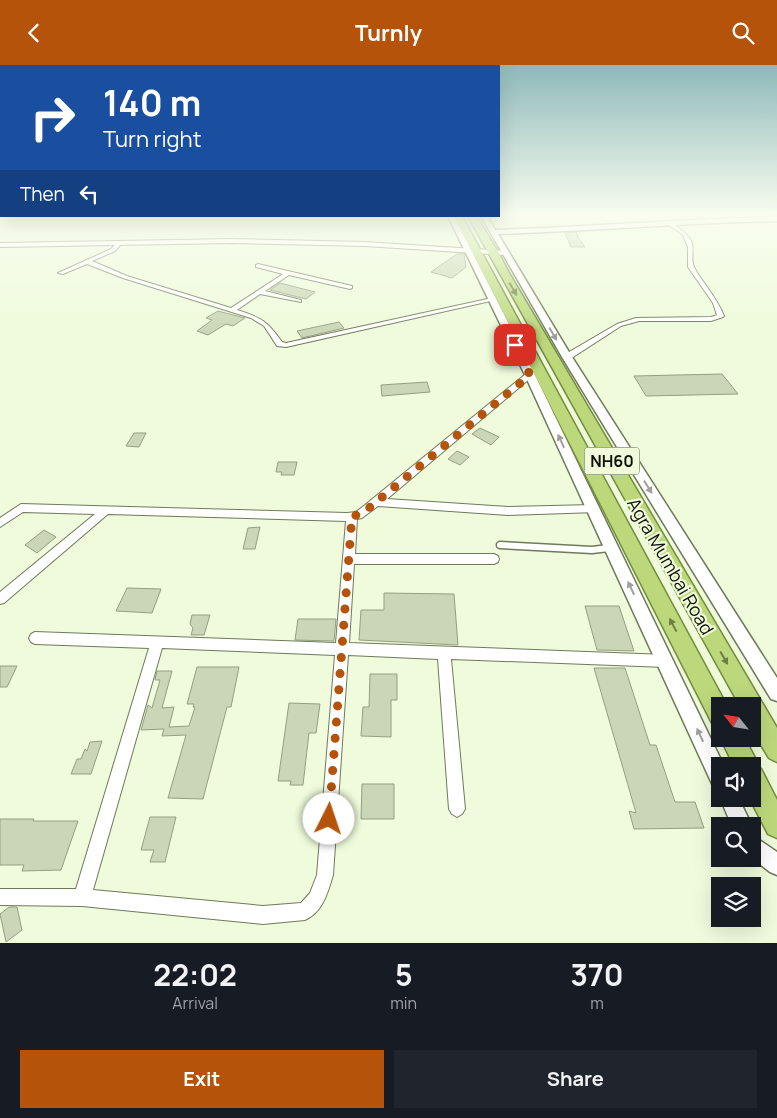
<!DOCTYPE html>
<html lang="en">
<head>
<meta charset="utf-8">
<style>
  body { margin:0; font-family:Manrope,sans-serif; background:#20242c; color:#f1f3f6; height:100vh; display:flex; flex-direction:column; font-size:19px; white-space:nowrap }
  * { box-sizing:border-box; margin:0 }
  p { font-size:16px; color:#9ea1a6 }
  .icon { flex:none; width:28px; height:28px; fill:none; stroke:currentColor; stroke-width:2; stroke-linecap:round; stroke-linejoin:round }
  .map { position:relative; height:878px; overflow:hidden }
  .drawer { display:flex; flex-direction:column; background:#171b24; flex:1 }
  .drawer>* { flex:none }
  .banner { position:absolute; left:0px; top:0px; width:500px; height:152px; box-shadow:0 5px 20px #0002; background:#1a4fa0; color:#fff; overflow:hidden }
  .needle { width:32px; rotate:300deg }
  .tools { position:absolute; left:711px; top:632px; display:grid; gap:10px }
  .tools a { display:grid; place-items:center; width:50px; height:50px; border-radius:0px; background:#171b24; box-shadow:0 5px 20px #0002; font-size:25px }
  .pin { position:absolute; display:grid; place-items:center; width:42px; height:42px; color:#fff; margin:-21px; border-radius:10px; box-shadow:0 2px 8px #0006 }
  .me { position:absolute; width:55px; margin:-28px; rotate:4deg; stroke-linejoin:round; filter:drop-shadow(0 0 4px #0008) }
  .turn { display:flex; align-items:center; gap:18px; height:105px; padding:0 20px; font-size:22px }
  .turn .icon { width:65px; height:65px; stroke-width:2.5 }
  .turn b { display:block; font-size:35px; line-height:42px }
  .then { display:flex; align-items:center; height:48px; padding:0 20px; background:#0003; gap:10px; font-size:19px }
  .eta { display:flex; justify-content:space-evenly; align-items:center; height:85px; text-align:center }
  .eta b { font-size:30px; font-weight:700; line-height:35px }
  .primary-button { display:flex; gap:10px; margin-top:auto; padding:10px 20px }
  .primary-button a { flex:1; height:58px; border-radius:0px; background:#b45309; color:#fff; font-size:20px; font-weight:700; line-height:58px; text-align:center }
  .primary-button a+a { background:#20242c; color:#f1f3f6 }
  header { display:flex; justify-content:space-between; align-items:center; height:65px; padding:0 20px; background:#b45309; color:#fff; font-size:22px; font-weight:700 }
  .map>svg:first-child { display:block }
</style>
</head>
<body>
<header><svg class="icon" aria-label="back" viewBox="0 0 24 24"><path d="M15 5l-7 7 7 7"/></svg>Turnly<svg class="icon" aria-label="search" viewBox="0 0 24 24"><circle cx="10" cy="10" r="6"/><path d="M15 15l6 6"/></svg></header>
<div class="map">
<svg width="777" height="878" viewBox="0 0 777 878">
  <rect width="100%" height="100%" fill="#effbdb"/>
  <path fill="#cad6b6" stroke="#949f81" d="M576,167l3,7 6,8h-14l-6,-14z
    M457,189h7l2,13 -14,11 -21,-6z
    M280,218l35,9 -9,7 -36,-9z
    M218,246l27,7 -12,8 -7,-2 -18,11 -11,-4 15,-11 -6,-2z
    M339,257l5,6 -42,10 -5,-7z
    M722,309l16,20 -92,2 -12,-20z
    M427,317l3,10 -48,4 -1,-11z
    M480,363l19,9 -8,8 -19,-11z
    M134,368h12l-7,14 -13,-1z
    M457,386l12,6 -9,8 -12,-6z
    M278,397h19l-3,13h-13l1,-3h-6z
    M260,462l-5,22h-12l5,-21z
    M44,465l12,7 -19,16 -12,-8z
    M127,523l34,1 -9,24 -36,-2z
    M384,528l70,1 4,51 -99,-5 2,-30h23z
    M585,541h34l15,45 -37,-1z
    M192,550h18l-6,20h-13l2,-7 -3,-4z
    M298,554h38l-2,22 -39,-1z
    M0,601h17l-10,21h-7z
    M197,602h42l-8,40h-4l-24,92 -35,-1 18,-63 -24,1 2,-7 -23,1 7,-25 4,3 8,-28h-5l2,-9h15l-10,37 12,-1 -5,20 20,-1 6,-19h-2l1,-3h-7z
    M594,603h31l25,77h6l19,57h20l9,26 -70,1 -5,-18 7,2z
    M370,609h27v26h-6v37l-30,-1 2,-29h6z
    M289,638l31,1 -4,29h-7l-6,52h-13l1,-4h-13z
    M102,676l-11,33h-20l6,-15h4l4,-10 2,2 3,-9z
    M362,719h32v35h-33z
    M150,752h26l-11,45h-15l4,-12h-13z
    M0,754h34l-1,2h45l-17,49 -39,1 2,-6h-24z
    M9,842h8l5,23 -16,12 -6,-28z"/>
  <g fill="none" stroke-linecap="round" stroke-linejoin="round">
    <g stroke="#6f795c" stroke-width="9">
      <path id="service" d="M500,480l92,5 17,-2"/>
    </g>
    <g stroke="#6f795c" stroke-width="2">
      <path id="minor" d="M669,158c5,0 7,2 10,5 23,16 8,27 16,41 10,17 22,29 29,47l-1,1 -12,4h-72l-18,5 -51,33h-6v-4l53,-31 19,-6 75,-1 6,-2 -4,-12 -25,-36v-20l-5,-12 -14,-10z
        M119,176l3,2 -7,8 -23,10 35,15 104,32 52,-34 -27,-7v-2l2,-1 94,22v2l-2,1 -61,-14 -24,16 36,9v2l-41,-8 -23,16c25,8 30,11 45,32l4,1 206,-45 3,2 -209,47 -9,-1 -13,-20 -13,-8 -128,-40 -36,-14 -24,10 -5,-1 53,-24z
        M527,308h3l4,2 -147,124 121,8 85,-2 4,1 1,3 -1,3 -89,3 -130,-9 -16,12 -5,1 -2,35h139l4,2 1,3 -1,3 -4,2h-140l-5,79 317,12 5,2 1,4 -1,4 -5,2 -215,-8 14,150 -3,5 -5,3 -5,-3 -3,-5 -11,-150 -90,-4 -15,220c-5,17 -10,37 -28,45l-42,4 -181,-18 -82,-1v-16h76l73,-241 -114,-4 -4,-2 -2,-4 2,-4 4,-2 301,11 10,-122 -238,-7 -104,89 -4,1v-12l95,-78 -72,-2 -23,15v-9l21,-14 326,9 9,-1 9,-7zM162,583l173,7 -18,220 -7,18 -9,10 -38,3 -170,-16z"/>
    </g>
    <g stroke="#6f795c" stroke-width="3">
      <path id="tertiary" d="M448,151h6l81,159 189,391h-4v22l-7,-2 -188,-411z
        M481,151h6l8,14c94,-3 188,-11 282,-13v4c-93,2 -186,10 -279,13l74,123 205,321v23l-6,-2 -209,-342z
        M720,733l19,1 13,27h-20z
        M752,770l25,17v23l-7,-3 -18,-14z"/>
    </g>
    <g stroke="#6f795c" stroke-width="2">
      <path id="secondary" d="M233,174l132,3 141,9 4,2 -4,2 -141,-9 -132,-3 -233,4v-4z"/>
    </g>
    <g stroke="#748c3d" stroke-width="3">
      <path id="trunk" d="M454,151h8l265,490h-7v20l-8,-3z
        M468,151h8l22,36 11,21 268,455v34l-8,-4 -17,-28v-24h-12z
        M721,674h24l10,19 3,10 3,1 16,31v38l-9,-4 -18,-35h2v-33h-18z"/>
    </g>
    <use href="#service" stroke="#fff" stroke-width="6"/>
    <use href="#minor" fill="#fff" fill-rule="evenodd"/>
    <use href="#tertiary" fill="#fff" fill-rule="evenodd"/>
    <use href="#secondary" fill="#fff" fill-rule="evenodd"/>
    <use href="#trunk" fill="#bcd87b" fill-rule="evenodd"/>
  </g>
  <defs><path id="oneway-solid" d="M-6-.8H1V-3.2L6.5 0L1 3.2V.8H-6Z" transform="scale(1.25)"/></defs>
  <g fill="#6e7e47">
    <use href="#oneway-solid" transform="translate(513 224) rotate(60)"/>
    <use href="#oneway-solid" transform="translate(673 560) rotate(-118)"/>
    <use href="#oneway-solid" transform="translate(724 593) rotate(60)"/>
  </g>
  <g fill="#9fa09c">
    <use href="#oneway-solid" transform="translate(553 269) rotate(60)"/>
    <use href="#oneway-solid" transform="translate(561 376) rotate(-115)"/>
    <use href="#oneway-solid" transform="translate(648 422) rotate(58)"/>
    <use href="#oneway-solid" transform="translate(631 523) rotate(-115)"/>
    <use href="#oneway-solid" transform="translate(700 670) rotate(-115)"/>
  </g>
  <linearGradient id="sky" x2="0" y2="1"><stop stop-color="#8eb9ba"/><stop offset="0.55" stop-color="#f8fdef"/><stop offset="1" stop-color="#f8fdef" stop-opacity="0"/></linearGradient>
  <rect width="777" height="271" fill="url(#sky)"/>
  <g fill="none" stroke-linecap="round" stroke-linejoin="round">
    <path stroke="#b45309" stroke-width="9" stroke-dasharray="0 16.2" d="M329,754l23,-303 6,-1 11,-7 161,-133 -15,-30"/>
  </g>
  <g text-anchor="middle" dominant-baseline="central" stroke-width="4.5" stroke-linejoin="round" paint-order="stroke">
    <rect fill="#effbdb" stroke="#525747" stroke-width="1" x="584.5" y="382.5" width="55" height="27" rx="4"/>
    <g font-size="16" font-weight="bold" fill="#0e1107">
      <text x="612" y="396">NH60</text>
    </g>
    <g font-size="18" fill="#0e1107" stroke="#effbdb">
      <text transform="translate(671 501) rotate(60)">Agra Mumbai Road</text>
    </g>
  </g>
</svg>
<div class="tools">
<a><svg class="needle" viewBox="-14 -14 28 28"><path d="M0-13l5 13h-10z" fill="#e53935"/><path d="M0 13l5-13h-10z" fill="#9ea1a6"/></svg></a>
<a><svg class="icon" aria-label="sound" viewBox="0 0 24 24"><path d="M4 9h4l5-4v14l-5-4H4zM17 9q2 3 0 6"/></svg></a>
<a><svg class="icon" aria-label="search" viewBox="0 0 24 24"><circle cx="10" cy="10" r="6"/><path d="M15 15l6 6"/></svg></a>
<a><svg class="icon" aria-label="layers" viewBox="0 0 24 24"><path d="M12 4l9 5-9 5-9-5zM3 14l9 5 9-5"/></svg></a>
</div>
<div class="pin" style="left:515px;top:280px;background:#d93025"><svg class="icon" aria-label="arrive" viewBox="0 0 24 24"><path d="M6 21V4h12l-3 4 3 4H6"/></svg></div>
<svg class="me" style="left:329px;top:754px" viewBox="-20 -20 40 40"><circle r="19" fill="#fff"/><path d="M0-13L10 11 0 6-10 11z" fill="#b45309"/></svg>
<div class="banner">
<div class="turn"><svg class="icon" aria-label="right" viewBox="0 0 24 24"><path d="M7 20v-9h11M14 6l5 5-5 5"/></svg><div><b>140 m</b>Turn right</div></div>
<div class="then">Then<svg class="icon" aria-label="left" viewBox="0 0 24 24"><path d="M17 20v-9H6M10 6l-5 5 5 5"/></svg></div>
</div>
</div>
<section class="drawer">
<div class="eta">
<div><b>22:02</b><p>Arrival</p></div>
<div><b>5</b><p>min</p></div>
<div><b>370</b><p>m</p></div>
</div>
<div class="primary-button"><a>Exit</a><a>Share</a></div>
</section>
</body>
</html>
